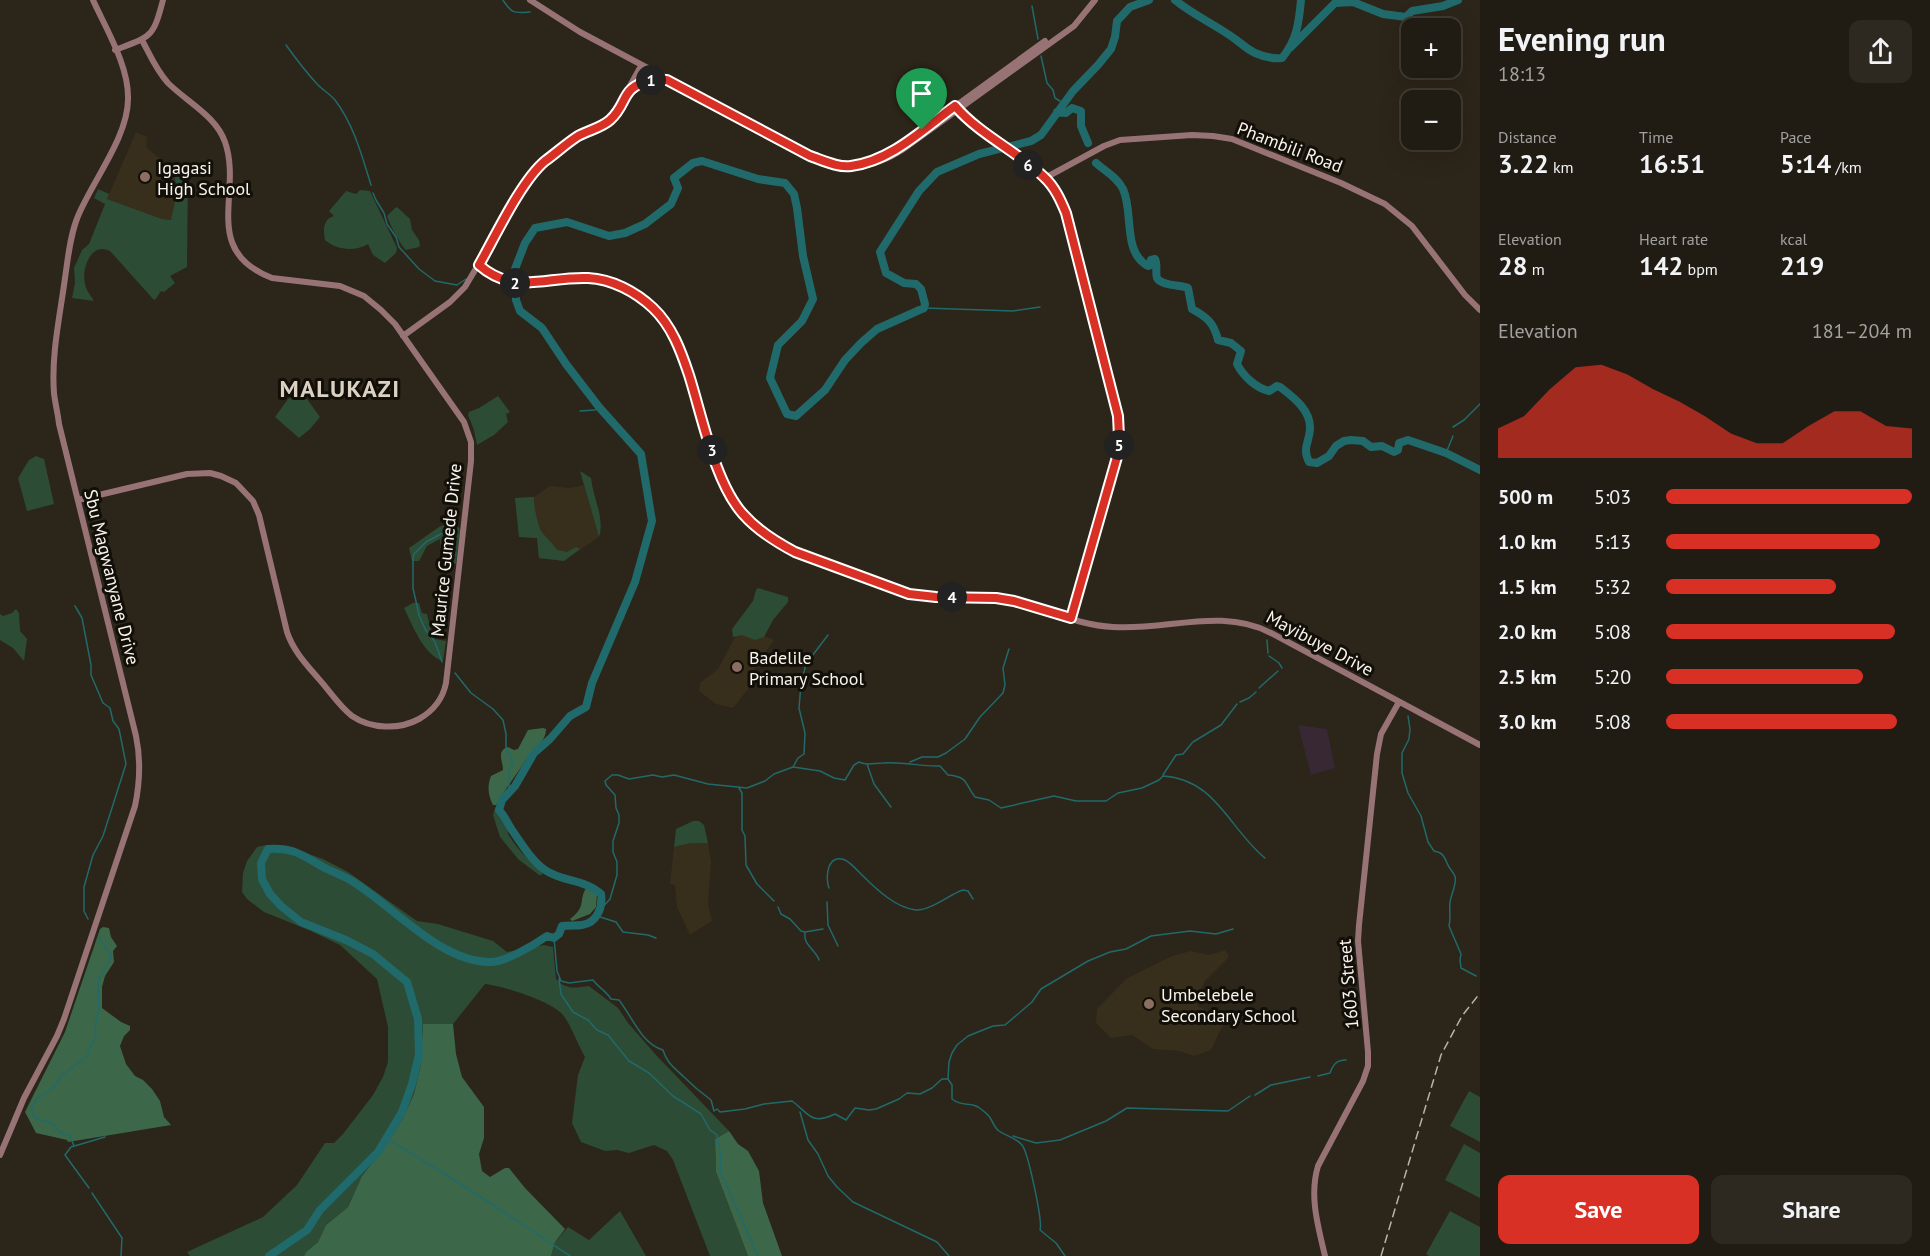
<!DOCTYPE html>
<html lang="en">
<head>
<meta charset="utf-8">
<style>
  body { margin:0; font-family:"PT Sans",sans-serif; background:#2d2921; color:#f1f3f6; height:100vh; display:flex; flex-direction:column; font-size:22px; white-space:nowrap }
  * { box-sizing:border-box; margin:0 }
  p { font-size:20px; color:#a2a1a0 }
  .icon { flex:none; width:33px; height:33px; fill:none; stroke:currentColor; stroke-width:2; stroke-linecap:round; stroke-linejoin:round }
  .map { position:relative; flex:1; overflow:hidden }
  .side { display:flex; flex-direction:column; background:#211c13; width:450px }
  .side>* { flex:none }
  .tools { position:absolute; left:1401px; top:18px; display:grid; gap:12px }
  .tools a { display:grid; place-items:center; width:60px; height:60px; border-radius:12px; background:#211c13; box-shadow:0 6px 24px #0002,0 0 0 2px #3e3a33; font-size:30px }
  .pin { position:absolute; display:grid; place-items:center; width:51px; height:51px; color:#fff; margin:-62px -26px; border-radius:50% 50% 50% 0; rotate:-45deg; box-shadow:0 0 6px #0007 }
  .pin .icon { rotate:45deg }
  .km { position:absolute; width:30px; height:30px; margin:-15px; border-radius:50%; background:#222; color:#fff; font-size:16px; line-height:30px; text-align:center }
  .round { display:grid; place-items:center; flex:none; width:63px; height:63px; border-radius:12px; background:#2d2921 }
  .overview { display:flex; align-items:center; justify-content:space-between; height:102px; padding:0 18px }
  h1 { font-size:33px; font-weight:800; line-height:45px }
  .metrics { display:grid; grid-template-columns:repeat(3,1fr); gap:9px; height:102px; padding:6px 18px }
  .metrics div { display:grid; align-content:center }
  .metrics b { font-size:26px; font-weight:800 }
  .metrics small { font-size:16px; font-weight:400 }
  .metrics p { font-size:16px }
  .chart { height:168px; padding:12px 18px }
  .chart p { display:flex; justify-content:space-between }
  .chart svg { width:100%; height:108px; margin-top:6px; fill:#d93025; opacity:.7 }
  .button { display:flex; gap:12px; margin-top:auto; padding:12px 18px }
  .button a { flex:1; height:69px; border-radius:12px; background:#d93025; color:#fff; font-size:24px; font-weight:800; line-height:69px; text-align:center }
  .button a+a { background:#2d2921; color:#f1f3f6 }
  ul { padding:0 18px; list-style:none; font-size:20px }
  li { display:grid; grid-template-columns:96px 72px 1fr; align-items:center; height:45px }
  li i { height:15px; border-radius:8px; background:#d93025 }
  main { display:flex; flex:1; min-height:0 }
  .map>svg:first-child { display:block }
</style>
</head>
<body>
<main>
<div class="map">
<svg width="1480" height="1256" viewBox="0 0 1480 1256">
  <rect width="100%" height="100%" fill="#2c2519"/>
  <!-- commercial -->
  <path fill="#372834" d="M 1298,725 L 1327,729 L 1335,768 L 1311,775 Z"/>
  <!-- built -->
  <path fill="#382e1c" d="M 136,132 L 147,137 L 146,147 L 171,168 L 176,183 L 181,186 L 175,201 L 172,220 L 162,219 L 107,199 Z
    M 584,485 L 599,537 L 564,561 L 539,558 L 537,538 L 519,537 L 515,498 L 534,497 L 550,486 L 570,488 Z
    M 741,626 L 774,640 L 753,671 L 749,688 L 733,708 L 716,704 L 699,691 L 700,683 L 718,669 Z
    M 691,843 L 708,843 L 711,862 L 708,904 L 712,921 L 690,935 L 677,907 L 675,885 L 670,884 L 674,847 Z
    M 1225,950 L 1229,957 L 1205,981 L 1198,997 L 1197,1006 L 1213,1013 L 1224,1023 L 1211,1050 L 1194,1056 L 1179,1051 L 1153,1049 L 1132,1035 L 1111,1038 L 1096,1023 L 1097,1009 L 1126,979 L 1172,956 L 1191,951 L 1210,955 Z"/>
  <!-- green -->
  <path fill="#2d4c35" d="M 188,166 L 187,267 L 170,276 L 175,283 L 164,292 L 161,291 L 155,300 L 153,299 L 111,252 C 92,240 81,268 85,284 C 86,290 91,296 94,301 L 72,298 L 75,283 L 74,268 L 82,250 L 89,244 L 105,204 L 94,198 L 98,189 L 109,194 L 107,199 L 162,219 L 171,220 L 175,201 L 181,186 L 176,184 L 173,171 L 176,168 L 180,169 Z
    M 360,190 L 370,191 L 397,248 L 396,253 L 385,263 L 373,255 L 368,244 C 355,252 336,250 325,240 C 323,230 323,219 334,216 L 329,211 L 346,191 L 356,194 Z
    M 397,207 L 410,219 L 412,230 L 419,240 L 420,245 L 419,247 L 406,250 C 400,244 390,225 387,216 L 395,208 Z
    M 297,396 L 307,399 L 320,417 L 310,429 L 299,438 L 275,417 L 288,399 Z
    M 498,396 L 510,412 L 506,414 L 508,422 L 494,435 L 477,445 L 474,430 L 468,415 L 469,412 L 479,408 Z
    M 36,456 L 44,459 L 54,504 L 27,511 L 18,478 L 29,460 Z
    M 580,471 L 591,478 C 593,498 605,518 599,537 Z
    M 534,497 C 533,504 538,526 541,531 C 546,538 552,542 557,550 L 567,552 L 576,547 L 580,549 L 564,561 L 539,558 L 537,538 L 519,537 L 515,498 Z
    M 446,524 L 454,524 L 460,529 L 456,564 L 442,561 L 440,539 L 427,546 L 419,561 L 412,561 L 409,548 L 439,527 Z
    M 758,588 L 788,597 L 788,602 L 773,620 L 764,637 L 755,640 L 742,635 L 733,637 L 732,629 L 753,601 L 756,590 Z
    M 413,603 L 419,603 L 422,613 L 427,614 L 431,631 L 435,639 L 446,641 L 443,661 C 424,656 412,624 404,608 Z
    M 16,609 L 19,613 L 20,631 L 27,639 L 24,661 L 13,648 L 0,640 L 0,614 L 3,616 L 12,613 Z
    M 495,808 C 497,811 505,824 507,828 C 510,836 505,829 510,837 C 518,851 531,861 542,872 L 542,875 L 539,875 L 518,859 L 500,837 L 493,815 Z
    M 693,821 L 699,821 L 704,825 L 708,843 L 691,843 L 674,847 L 676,829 Z
    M 266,845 L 287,846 L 323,859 L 348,872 L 417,921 L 438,924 L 493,941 L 507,952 L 544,945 L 553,947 L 556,979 C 567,990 574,988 589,986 L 618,1008 L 628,1023 L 656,1055 L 729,1131 L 715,1139 L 716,1172 L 748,1256 L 710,1256 L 673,1160 L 667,1151 L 654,1145 L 629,1153 L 617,1150 L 605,1151 L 581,1142 L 572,1123 L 578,1075 L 585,1057 C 578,1045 571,1025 563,1015 C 551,1001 503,986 485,984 L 453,1024 L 423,1025 L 421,1064 L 414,1094 L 403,1118 L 387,1144 L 362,1176 L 348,1207 L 326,1225 L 318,1242 L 306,1252 L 304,1256 L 190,1256 L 187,1252 L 263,1217 L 297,1185 L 325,1143 L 334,1143 L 343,1134 L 373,1095 L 383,1077 L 388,1062 L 388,1027 L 377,979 L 340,945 L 311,931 L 264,912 L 247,899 L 242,892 L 243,873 L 247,861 L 257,847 Z
    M 1469,1091 L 1480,1097 L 1480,1142 L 1450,1126 Z
    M 1464,1144 L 1480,1153 L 1480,1198 L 1445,1180 Z
    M 620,1211 L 646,1256 L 551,1256 L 555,1242 L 568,1227 L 589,1240 Z
    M 1450,1211 L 1480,1227 L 1480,1256 L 1429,1256 L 1426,1254 Z"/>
  <!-- forest -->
  <path fill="#3c6849" d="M 543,728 L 546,729 C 546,743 532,750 525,761 C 516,776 504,790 496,805 L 493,805 C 488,795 487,786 491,776 L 503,770 C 503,761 496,751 508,747 L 514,750 L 518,749 L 528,730 Z
    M 586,888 L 597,895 L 596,907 L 590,914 L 572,921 L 570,919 C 587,906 578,902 586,888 Z
    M 103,927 L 109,928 L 111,937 L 117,946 L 113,951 L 114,962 L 105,976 L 102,987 L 102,1008 L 121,1022 L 130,1026 L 130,1030 L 124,1036 L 120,1046 L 126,1064 L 135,1076 L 143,1080 L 152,1089 L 160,1101 L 164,1117 L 171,1125 L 68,1142 L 67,1140 L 36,1133 L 25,1112 L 65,1032 L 100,929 Z
    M 423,1024 L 453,1024 L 456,1054 L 462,1077 L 484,1107 L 484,1138 L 479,1154 L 482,1171 L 490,1177 L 505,1168 L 509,1168 L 525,1188 L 565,1229 L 555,1242 L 551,1256 L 304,1256 L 306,1252 L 318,1242 L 326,1225 L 348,1207 L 362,1176 L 387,1144 L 403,1118 L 414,1094 L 421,1064 Z
    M 729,1131 L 738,1144 L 748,1151 L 759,1171 L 763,1203 L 782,1256 L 748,1256 L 716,1172 L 715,1139 Z"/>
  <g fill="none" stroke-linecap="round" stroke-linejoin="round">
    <!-- stream -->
    <path stroke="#216a6c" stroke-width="1.5" d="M 503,0 C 512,14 514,13 530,12
      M 1032,6 L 1038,39
      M 286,45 C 296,59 306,72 318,85 C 323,90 330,94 335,100 C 354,125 362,156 371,185
      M 1041,56 L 1047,83 L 1053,90 L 1055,98 L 1063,103
      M 373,193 L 376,200 L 384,213 L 387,224 L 396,237 L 399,247 L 419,269 L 435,281 L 457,285 L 466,279
      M 924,308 L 1013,311 L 1040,307
      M 580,411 L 595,410 L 599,407
      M 1453,427 L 1464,420 L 1480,404
      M 1446,453 L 1453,436
      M 75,606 L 82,618 L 91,665 L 91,675 L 103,703 L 110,708 L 113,721 L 119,729 L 126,764 L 103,836 L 93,855 L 84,887 L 84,911 L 88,919
      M 1267,640 L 1268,653
      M 1269,656 L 1279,663 L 1282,668
      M 442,662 L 435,642 L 425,629 L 419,615 L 413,588 L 413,559 L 414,554 L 426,542 L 454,527
      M 455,673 L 471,693 L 493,709 L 503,720 L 506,734 L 506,748 L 513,762 L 509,771 L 509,794
      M 1259,688 L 1278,671
      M 1240,702 L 1249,698 L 1256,692
      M 1408,716 L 1410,729 L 1409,739 L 1402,753 L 1402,773 L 1408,793 L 1421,816 L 1428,842 L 1434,851 C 1445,853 1444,858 1449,867 C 1452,872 1457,875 1455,883 C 1454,890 1451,896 1450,902 C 1449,911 1451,918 1449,926 L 1461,954 L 1460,960 L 1461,968 L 1476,976
      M 1193,742 L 1221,725 L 1237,704
      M 910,762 L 922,757 L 938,757 L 946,753 L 965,739 L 980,717 L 1003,693 L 1005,685 L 1003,668 L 1009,649
      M 867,764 L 874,784 L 891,807
      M 793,767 L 798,758 L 804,754 L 805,733 L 799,708 L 801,684 L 806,664 L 828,635
      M 1163,775 L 1176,755 L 1183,754 L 1192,743
      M 739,788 L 742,793 L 742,830 L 745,836 L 746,865 L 757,884 L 774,901
      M 829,888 C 825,878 827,853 845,860 C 851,863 857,870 862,875 C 876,889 896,908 916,910 C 930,911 950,894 963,890 L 968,891 L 973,899
      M 827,902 L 828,925 L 838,946
      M 778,907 L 781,914 L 790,919 L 801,931 L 805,932 L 823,929
      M 599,911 L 610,899 L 617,875 L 617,862 L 613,852 L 613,841 L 619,823 L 619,815 L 616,808 L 615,795 L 606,785 L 605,781 L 612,775 L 618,775 L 629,779 L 653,775 L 662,777 L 674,775 L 708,784 L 747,788 L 765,781 L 774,774 L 793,767 L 820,771 L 834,778 L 845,780 L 854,765 L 859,762 C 867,766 874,763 883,763 C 903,761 921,767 940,766 L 948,775 C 969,777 964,783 975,797 L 989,800 L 1001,808 L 1054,796 L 1076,801 L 1106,801 L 1118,793 L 1142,788 L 1159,780 L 1163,776 C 1216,779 1229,829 1265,858
      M 597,916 L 616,922 L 623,932 L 648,935 L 656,938
      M 805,933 C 803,945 816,950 819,960
      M 554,938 L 557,971 L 561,981 L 569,983 L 593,980 C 599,988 606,991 611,999 L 619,1000 C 633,1018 641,1043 663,1050 C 667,1064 675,1068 684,1077 C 694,1087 700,1092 711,1100 L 714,1111 L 717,1109 L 720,1112 L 745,1109 L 764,1104 L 792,1101 C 809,1113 810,1126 835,1114 L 846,1120 L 855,1108 L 869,1110 L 876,1109 L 899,1099 L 907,1093 L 920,1094 L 932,1088 L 942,1079 L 948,1079 L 952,1085 L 952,1099 C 962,1107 970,1102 978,1107 C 981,1109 986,1113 988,1115 C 993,1120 993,1127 999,1131 C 1006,1136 1015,1137 1022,1145 C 1028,1152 1043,1222 1040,1230 L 1056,1243 L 1065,1256
      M 559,979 L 561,994 L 573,1012 L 588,1020 L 597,1030 L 608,1035 L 629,1061 L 649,1073 L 673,1096 L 701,1114 L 710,1130 L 717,1135 L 721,1157 L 720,1171 L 758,1256
      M 1318,1076 L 1330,1073 C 1333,1065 1336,1060 1346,1060
      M 948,1079 L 949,1062 L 952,1053 L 957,1045 L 968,1036 L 993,1026 L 1005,1025 L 1032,1002 L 1041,989 L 1088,961 L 1110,952 L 1126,949 L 1151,936 L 1190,931 L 1216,934 L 1233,929
      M 1255,1095 L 1271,1085 L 1310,1077
      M 800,1112 L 808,1140 L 818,1154 L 828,1176 L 837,1187 L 853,1202 L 937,1242 L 949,1256
      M 1013,1136 L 1036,1143 L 1060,1140 L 1106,1121 L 1127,1108 L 1228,1111 L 1250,1096
      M 385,1139 C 403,1146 417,1158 433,1167 C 480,1195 524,1226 570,1256
      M 74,1146 L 70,1136 L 60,1132 L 54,1124 L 37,1119 L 31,1111 L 32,1106 L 38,1098 L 55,1086 L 62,1075 L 87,1057 L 91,1044 L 96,1037 L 95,1026 L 99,1010 L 98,981 L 111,958 L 111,954 L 104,946 L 99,937
      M 89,1188 L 65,1155 L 71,1147 L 105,1137
      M 92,1193 L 122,1238 L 121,1256"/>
    <!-- river -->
    <path stroke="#216a6c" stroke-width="8" d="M 1175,0 C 1193,15 1216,25 1235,39 C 1242,44 1247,49 1255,53 C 1264,57 1272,59 1282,58 C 1297,40 1299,22 1301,0
      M 1290,48 L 1335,3 L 1353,2 L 1383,14 L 1406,17 L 1412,11 L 1443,6 L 1458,0
      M 1057,112 L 1066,113 L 1072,108 L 1081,111 L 1081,126 L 1088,143
      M 1096,163 C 1105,171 1117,177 1123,189 C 1134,213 1122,252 1148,266 L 1151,265 L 1151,260 L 1155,259 C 1158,265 1155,272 1157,278 C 1161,286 1181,285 1188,288 L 1192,309 C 1207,317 1214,323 1218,340 L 1231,343 L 1241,351 L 1237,364 C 1243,376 1256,388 1269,391 L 1277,386 L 1280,387 C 1293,397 1311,410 1310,429 C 1309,444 1302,447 1309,462 L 1317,463 L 1329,456 L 1336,446 L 1344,441 L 1351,440 L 1363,441 L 1371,447 L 1382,446 L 1394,452 L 1398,450 L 1399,443 L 1408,440 L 1446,453 L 1480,470
      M 269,1256 L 307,1230 L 320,1210 L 378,1152 L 402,1112 L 412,1084 L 419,1055 L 418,1019 L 407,982 L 373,954 L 346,940 L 301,922 L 281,906 L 270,894 L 262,879 L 261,863 L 268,849 C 293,847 302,855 323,867 C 333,872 343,876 352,881 C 393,906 439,961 489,962 C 504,963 534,945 547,936 L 554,938 L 559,934 L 562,926 C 569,925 575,926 582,925 C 597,923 603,907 601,894 C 585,879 562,882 545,870 C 532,861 521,843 512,830 C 507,823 505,816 499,810 L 502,800 L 515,786 L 534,753 L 550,739 L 570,716 L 586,707 L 592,683 L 635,582 L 652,521 L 641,454 L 599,407 L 566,364 L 542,328 L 520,311 L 516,300 L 515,269 L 525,243 L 535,228 L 567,222 L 609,236 L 625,233 L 645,224 L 671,204 L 678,188 L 674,178 L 693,163 L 702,161 L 758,179 L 785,183 L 794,194 L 797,208 L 803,256 L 813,299 L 802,321 L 778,345 L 770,378 L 787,414 L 796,416 L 825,390 L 845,360 L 861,343 L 877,329 L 924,308 L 925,304 L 921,289 L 916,284 L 904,283 L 886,273 L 880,252 L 919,191 L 937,172 L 979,154 L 1031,141 L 1041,135 L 1073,91 L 1098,65 L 1111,49 L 1115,37 L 1117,21 L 1130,7 L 1149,0"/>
    <!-- secondary -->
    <path stroke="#987376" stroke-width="6" d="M 530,0 L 580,32 L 811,155 C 844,170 870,171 902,150 L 1074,26 L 1095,0
      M 115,50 C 152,36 153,38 163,0
      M 628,92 L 647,81 L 665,80
      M 955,106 C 980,135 1017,151 1044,177 C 1055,187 1061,201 1066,213 L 1118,416 L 1120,437 L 1117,457 L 1071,618
      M 882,157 L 899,147 L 1045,41
      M 1045,178 L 1104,146 L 1120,140 L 1192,135 L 1213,136 L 1232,139 L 1341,183 L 1385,204 L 1412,226 L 1465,295 L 1480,310
      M 479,265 C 514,296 550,275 591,278 C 610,280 629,289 644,301 C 671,321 682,353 691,384 C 702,418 713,469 731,498 C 758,542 808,556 853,573 C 871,580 889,588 908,593 C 938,602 970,594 1000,599 C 1038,605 1074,625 1113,627 C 1166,631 1221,607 1271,633 L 1480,745
      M 403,336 L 450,302 L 465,287 L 532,174 L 543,163 L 576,138 L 602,126 L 612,118 L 641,66
      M 78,500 L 187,474 L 210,473 L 221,476 L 236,483 L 253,501 L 259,515 L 287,632 C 293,650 305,663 318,678 C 329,690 339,706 352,716 C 371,729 399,730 419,719 C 433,711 443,698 446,683 L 471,461 L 471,442 L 464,422 L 395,324 L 381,310 L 364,296 L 340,286 L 272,278 C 200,250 243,193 225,142 C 216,116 187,102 168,83 C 156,70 150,55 142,40
      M 0,1155 L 24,1098 L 57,1036 L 64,1019 L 135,806 C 140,782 141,760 136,736 L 59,424 C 58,414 55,403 54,393 C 51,355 60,316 65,278 C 68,258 70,235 78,216 C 93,180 128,137 128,99 C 129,66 106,29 93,0
      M 1325,1256 C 1318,1226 1309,1196 1318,1166 L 1363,1081 L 1368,1066 L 1368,1052 L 1358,941 L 1359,925 L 1377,754 L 1381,734 L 1399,702"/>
    <!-- rail -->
    <path stroke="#b9b3aa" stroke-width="1.5" stroke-dasharray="9 4.5" stroke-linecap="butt" d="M 1381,1256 L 1441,1055 L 1462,1016 L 1480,993"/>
  </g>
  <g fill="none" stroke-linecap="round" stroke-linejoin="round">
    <!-- route casing -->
    <g stroke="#fff" stroke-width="12">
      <path id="route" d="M 651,80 L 667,80 L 810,156 C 822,160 838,168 851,166 C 891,161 923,129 955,106 C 980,135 1017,151 1044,177 C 1055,187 1061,201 1066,213 L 1118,416 L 1119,437 L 1117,457 L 1071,618 L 1014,601 L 996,598 L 936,597 L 909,594 L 795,552 C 776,542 757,530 743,514 C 715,483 702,416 689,375 C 681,351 672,326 653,308 C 636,292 612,279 588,278 C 547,276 514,296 479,265 C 495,237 521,181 545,161 C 556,153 567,143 578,136 C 589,130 601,128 610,120 C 629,103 619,88 651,80 Z"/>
    </g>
    <!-- route -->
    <use href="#route" stroke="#d93025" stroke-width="8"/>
  </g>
  <!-- markers -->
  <g fill="#8d6e63" stroke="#120f09" stroke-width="2">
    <circle cx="145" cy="177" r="6"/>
    <circle cx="737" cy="667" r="6"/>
    <circle cx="1149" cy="1004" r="6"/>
  </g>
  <g text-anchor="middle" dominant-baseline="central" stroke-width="6" stroke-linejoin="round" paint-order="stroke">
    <!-- street labels -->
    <g font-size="18" fill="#f9f4ec" stroke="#120f09">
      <text transform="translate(1290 147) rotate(21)">Phambili Road</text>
      <text transform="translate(446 550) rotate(-84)">Maurice Gumede Drive</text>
      <text transform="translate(112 577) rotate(76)">Sbu Magwanyane Drive</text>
      <text transform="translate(1320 643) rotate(28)">Mayibuye Drive</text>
      <text transform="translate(1348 984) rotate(-95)">1603 Street</text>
    </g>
    <!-- poi labels -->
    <g font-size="18" fill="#f9f4ec" stroke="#120f09" text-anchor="start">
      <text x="157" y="167">Igagasi<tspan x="157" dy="21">High School</tspan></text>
      <text x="749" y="657">Badelile<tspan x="749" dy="21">Primary School</tspan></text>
      <text x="1161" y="994">Umbelebele<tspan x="1161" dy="21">Secondary School</tspan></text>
    </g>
    <!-- district labels -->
    <g font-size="24" font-weight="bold" letter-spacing="1.5" fill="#dad1c2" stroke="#120f09">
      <text x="340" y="388">MALUKAZI</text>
    </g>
  </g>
</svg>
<div class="tools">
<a>+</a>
<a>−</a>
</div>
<div class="pin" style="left:922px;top:130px;background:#1e9e55"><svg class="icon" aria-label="arrive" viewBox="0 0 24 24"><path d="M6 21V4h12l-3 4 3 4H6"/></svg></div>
<b class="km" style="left:651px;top:80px">1</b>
<b class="km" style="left:515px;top:283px">2</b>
<b class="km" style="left:712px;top:450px">3</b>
<b class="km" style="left:952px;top:597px">4</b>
<b class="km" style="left:1119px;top:445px">5</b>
<b class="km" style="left:1028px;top:165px">6</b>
</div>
<section class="side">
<div class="overview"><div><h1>Evening run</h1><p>18:13</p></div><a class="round"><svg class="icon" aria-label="share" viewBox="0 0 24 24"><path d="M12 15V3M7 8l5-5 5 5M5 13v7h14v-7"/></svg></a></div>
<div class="metrics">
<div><p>Distance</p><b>3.22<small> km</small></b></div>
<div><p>Time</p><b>16:51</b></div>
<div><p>Pace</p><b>5:14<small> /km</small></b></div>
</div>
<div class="metrics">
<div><p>Elevation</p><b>28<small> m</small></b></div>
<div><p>Heart rate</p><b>142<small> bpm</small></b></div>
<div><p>kcal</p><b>219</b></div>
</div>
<div class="chart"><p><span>Elevation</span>181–204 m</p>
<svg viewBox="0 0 160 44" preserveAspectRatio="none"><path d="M0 44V32L10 27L20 16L30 7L40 6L50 10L60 16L70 21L80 27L90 34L100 38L110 38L120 31L130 25L140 25L150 31L160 32V44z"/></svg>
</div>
<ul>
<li><b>500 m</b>5:03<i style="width:100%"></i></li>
<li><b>1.0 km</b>5:13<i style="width:87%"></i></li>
<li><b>1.5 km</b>5:32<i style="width:69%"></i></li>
<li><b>2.0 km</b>5:08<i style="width:93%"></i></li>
<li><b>2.5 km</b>5:20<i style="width:80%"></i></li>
<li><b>3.0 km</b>5:08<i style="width:94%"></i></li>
</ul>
<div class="button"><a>Save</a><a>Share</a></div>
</section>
</main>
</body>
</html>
